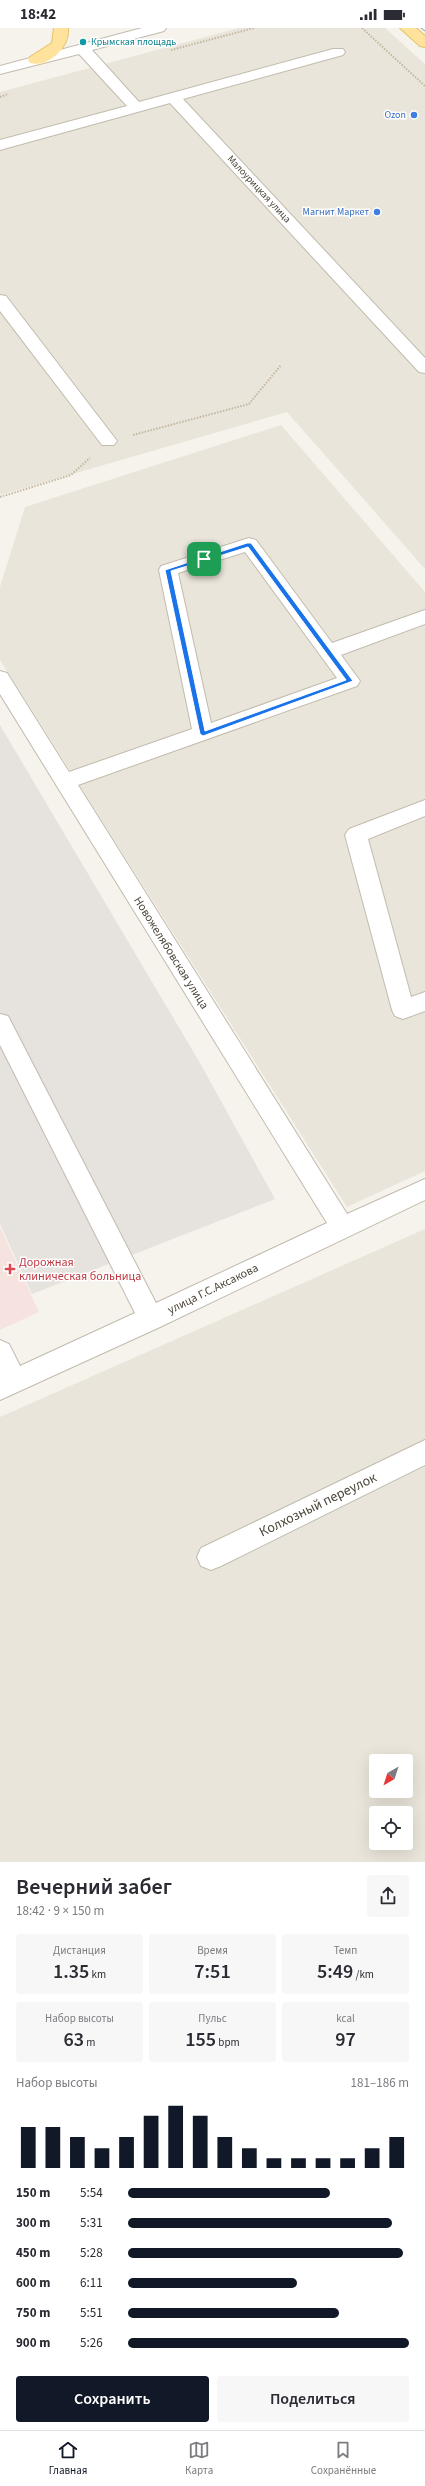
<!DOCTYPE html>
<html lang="ru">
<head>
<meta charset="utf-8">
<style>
  body { margin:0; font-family:"Source Sans 3",sans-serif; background:#f7f7f7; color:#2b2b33; height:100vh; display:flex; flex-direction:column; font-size:15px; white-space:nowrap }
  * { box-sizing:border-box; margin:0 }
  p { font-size:13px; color:#7c7c81 }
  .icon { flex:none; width:22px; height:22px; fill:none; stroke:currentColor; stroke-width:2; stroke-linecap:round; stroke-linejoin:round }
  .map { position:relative; height:1834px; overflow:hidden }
  .panel { display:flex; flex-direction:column; background:#fff; flex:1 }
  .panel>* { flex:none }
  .needle { width:26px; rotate:219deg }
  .tools { position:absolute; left:369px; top:1726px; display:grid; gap:8px }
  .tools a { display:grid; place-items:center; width:44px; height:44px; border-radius:4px; background:#fff; box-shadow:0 4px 16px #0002; font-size:20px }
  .pin { position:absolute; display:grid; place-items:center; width:34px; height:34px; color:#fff; margin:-17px; border-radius:8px; box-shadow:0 2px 6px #0006 }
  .round { display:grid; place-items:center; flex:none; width:42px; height:42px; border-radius:4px; background:#f7f7f7 }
  .overview { display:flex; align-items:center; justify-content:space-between; height:68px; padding:0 16px }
  h1 { font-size:22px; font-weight:600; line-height:30px }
  .figures { display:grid; grid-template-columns:repeat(3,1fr); gap:6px; height:68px; padding:4px 16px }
  .figures div { display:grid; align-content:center; border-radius:4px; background:#f7f7f7; text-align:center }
  .figures b { font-size:20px; font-weight:600 }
  .figures small { font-size:11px; font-weight:400 }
  .figures p { font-size:11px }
  .chart { height:112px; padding:8px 16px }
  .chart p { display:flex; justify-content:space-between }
  .chart svg { width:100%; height:72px; margin-top:4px; stroke:#111827; stroke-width:6 }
  .cta { display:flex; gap:8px; margin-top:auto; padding:8px 16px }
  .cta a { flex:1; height:46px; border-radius:4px; background:#111827; color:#fff; font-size:16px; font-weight:600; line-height:46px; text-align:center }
  .cta a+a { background:#f7f7f7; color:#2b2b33 }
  ul { padding:0 16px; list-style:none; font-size:13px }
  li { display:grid; grid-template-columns:64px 48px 1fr; align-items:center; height:30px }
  li i { height:10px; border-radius:5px; background:#111827 }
  .status { display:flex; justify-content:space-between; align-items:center; height:28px; padding:0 20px; background:#fff; direction:ltr }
  .status svg { height:11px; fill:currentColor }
  .menu { display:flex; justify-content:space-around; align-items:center; height:56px; border-top:1px solid #e1e1e2; background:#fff; font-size:11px; color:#7c7c81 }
  .menu a { display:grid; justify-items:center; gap:2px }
  .menu .active { color:#111827 }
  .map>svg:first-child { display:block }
</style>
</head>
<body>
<div class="status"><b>18:42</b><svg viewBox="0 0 49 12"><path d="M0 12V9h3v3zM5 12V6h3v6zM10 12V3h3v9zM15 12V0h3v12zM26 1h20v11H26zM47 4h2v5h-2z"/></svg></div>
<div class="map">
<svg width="425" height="1834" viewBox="0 0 425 1834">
  <rect width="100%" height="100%" fill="#f6f3ec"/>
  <!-- residential -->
  <path fill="#eae5da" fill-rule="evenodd" d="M 239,0 L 385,0 L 425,36 L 425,541 L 287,384 L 0,467 L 0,64 Z
    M 281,397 L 425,564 L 425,1143 L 347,1179 L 0,632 L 0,559 L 25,479 Z
    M 425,1201 L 425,1834 L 0,1834 L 0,1389 ZM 376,1733 L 406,1733 L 406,1763 L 376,1763 ZM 376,1785 L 406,1785 L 406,1815 L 376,1815 Z"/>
  <!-- industrial -->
  <path fill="#e6e2dd" d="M 0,697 L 200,1035 L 275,1171 L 32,1266 L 0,1196 Z"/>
  <!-- medical -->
  <path fill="#f6e3e0" d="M 0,1199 L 39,1284 L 0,1302 Z"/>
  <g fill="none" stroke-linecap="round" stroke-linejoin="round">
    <!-- minor casing -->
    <g stroke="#c2bbae" stroke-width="2">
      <path id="minor" d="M 142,0 L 166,0 L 164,3 L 92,22 L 139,74 L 333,21 L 343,21 L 345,24 L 343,27 L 183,71 L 425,330 L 425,345 L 419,344 L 170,75 L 0,122 L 0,112 L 127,78 L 79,26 L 0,46 L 0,38 Z
        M 0,267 L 6,268 L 114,409 L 117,413 L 114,417 L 102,417 L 0,283 Z
        M 249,510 L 256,512 L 332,615 L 425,582 L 425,596 L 341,627 L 360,653 L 357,658 L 78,757 L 347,1186 L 425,1151 L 425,1172 L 160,1299 L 0,1372 L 0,1312 L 9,1316 L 20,1338 L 135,1285 L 0,1017 L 0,986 L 8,988 L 156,1275 L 327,1195 L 0,666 L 0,643 L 7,645 L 69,744 L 192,701 L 159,542 L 161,538 ZM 245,524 L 337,650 L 211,695 L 178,545 Z
        M 425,772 L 425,788 L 368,811 L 411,969 L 425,964 L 425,983 L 403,991 L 395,988 L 392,982 L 345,807 L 349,801 Z
        M 425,1412 L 425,1437 L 221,1538 L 211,1542 L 201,1538 L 197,1529 L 201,1520 Z"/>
    </g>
    <!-- major casing -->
    <g stroke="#e6c16a" stroke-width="2">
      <path id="major" d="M 54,0 L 68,0 C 70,19 49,40 30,35 L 28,32 L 30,29 L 52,15 Z
        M 400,0 L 416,0 L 425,8 L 425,19 L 420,18 Z"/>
    </g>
    <!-- path -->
    <path stroke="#c4b79f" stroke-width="2" stroke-dasharray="1.5 1.5" stroke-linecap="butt" d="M 362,0 L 425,58
      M 171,22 L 254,0
      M 0,69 L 8,66
      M 133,407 L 249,376 L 281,337
      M 0,469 L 71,447 L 90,430"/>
    <!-- minor -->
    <use href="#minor" fill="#fff" fill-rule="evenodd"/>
    <!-- major -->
    <use href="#major" fill="#ffe39c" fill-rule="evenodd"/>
    <!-- tram -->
    <path stroke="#9a9a9a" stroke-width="1" d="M 421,0 L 425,3"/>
  </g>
  <!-- route -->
  <path fill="#1a73e8" stroke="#fff" fill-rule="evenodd" d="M 247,515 L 251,515 L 353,653 L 203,708 L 200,706 L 165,542 ZM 248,519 L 346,652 L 205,703 L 171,543 Z"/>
  <!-- markers -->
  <circle fill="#0f9aa8" stroke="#fff" stroke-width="1.5" cx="83" cy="14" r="4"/>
  <g fill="#3f7fe0" stroke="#fff" stroke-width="1.5">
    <circle cx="414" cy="87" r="4"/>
    <circle cx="377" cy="184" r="4"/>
  </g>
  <path fill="#e0444e" stroke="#fff" stroke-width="1.5" d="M8 1235h4v4h4v4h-4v4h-4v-4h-4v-4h4z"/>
  <g text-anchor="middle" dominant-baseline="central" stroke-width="3" stroke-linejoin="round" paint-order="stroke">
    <!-- far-culture labels -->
    <g font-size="10" fill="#0d838f" stroke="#fff" text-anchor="start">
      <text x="91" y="14">Крымская площадь</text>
    </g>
    <!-- far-shop labels -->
    <g font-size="10" fill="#366cbe" stroke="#fff" text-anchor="end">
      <text x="406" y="87">Ozon</text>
      <text x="369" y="184">Магнит Маркет</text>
    </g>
    <!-- far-street labels -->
    <g font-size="10" fill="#4b4439" stroke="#fff">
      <text transform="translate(259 161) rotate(47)">Малоурицкая улица</text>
    </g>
    <!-- street labels -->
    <g font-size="12" fill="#4b4439" stroke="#fff">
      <text transform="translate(171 925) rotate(58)">Новожелябовская улица</text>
      <text transform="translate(213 1261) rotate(-26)">улица Г.С.Аксакова</text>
    </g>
    <!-- health labels -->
    <g font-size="12" fill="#be3a42" stroke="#fff" text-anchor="start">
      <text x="19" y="1234">Дорожная<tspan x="19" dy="14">клиническая больница</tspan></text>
    </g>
    <!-- near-street labels -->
    <g font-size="14" fill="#4b4439" stroke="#fff">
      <text transform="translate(318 1477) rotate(-26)">Колхозный переулок</text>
    </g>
  </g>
</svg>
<div class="tools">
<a><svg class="needle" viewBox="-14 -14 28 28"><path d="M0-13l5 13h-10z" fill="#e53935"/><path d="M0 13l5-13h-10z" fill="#7c7c81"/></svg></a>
<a><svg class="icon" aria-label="locate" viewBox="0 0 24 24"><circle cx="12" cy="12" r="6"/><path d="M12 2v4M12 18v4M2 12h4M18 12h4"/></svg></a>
</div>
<div class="pin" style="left:204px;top:531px;background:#1e9e55"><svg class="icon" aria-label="arrive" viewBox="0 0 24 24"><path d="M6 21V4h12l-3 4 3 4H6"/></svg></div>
</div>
<section class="panel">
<div class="overview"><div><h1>Вечерний забег</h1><p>18:42 · 9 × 150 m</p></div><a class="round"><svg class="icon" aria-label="share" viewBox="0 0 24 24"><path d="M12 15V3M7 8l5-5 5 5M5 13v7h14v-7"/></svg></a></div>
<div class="figures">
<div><p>Дистанция</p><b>1.35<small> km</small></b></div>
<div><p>Время</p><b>7:51</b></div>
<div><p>Темп</p><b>5:49<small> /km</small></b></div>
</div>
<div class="figures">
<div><p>Набор высоты</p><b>63<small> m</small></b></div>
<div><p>Пульс</p><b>155<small> bpm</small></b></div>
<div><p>kcal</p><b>97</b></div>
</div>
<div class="chart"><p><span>Набор высоты</span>181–186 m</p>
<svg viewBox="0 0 160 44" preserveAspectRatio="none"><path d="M5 44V19M15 44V19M25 44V25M35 44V32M45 44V25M55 44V12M65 44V6M75 44V12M85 44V25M95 44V32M105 44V38M115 44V38M125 44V38M135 44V38M145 44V32M155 44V25"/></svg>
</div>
<ul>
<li><b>150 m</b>5:54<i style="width:72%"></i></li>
<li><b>300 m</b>5:31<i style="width:94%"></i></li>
<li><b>450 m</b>5:28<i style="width:98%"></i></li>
<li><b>600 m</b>6:11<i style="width:60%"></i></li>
<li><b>750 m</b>5:51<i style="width:75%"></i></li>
<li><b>900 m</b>5:26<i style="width:100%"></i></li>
</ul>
<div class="cta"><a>Сохранить</a><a>Поделиться</a></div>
</section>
<nav class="menu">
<a class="active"><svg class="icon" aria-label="home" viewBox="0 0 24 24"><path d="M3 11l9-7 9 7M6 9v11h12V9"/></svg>Главная</a>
<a><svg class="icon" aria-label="map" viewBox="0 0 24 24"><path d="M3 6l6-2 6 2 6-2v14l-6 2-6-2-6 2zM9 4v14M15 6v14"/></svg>Карта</a>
<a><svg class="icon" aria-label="saved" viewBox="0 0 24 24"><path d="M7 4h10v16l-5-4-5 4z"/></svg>Сохранённые</a>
</nav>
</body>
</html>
